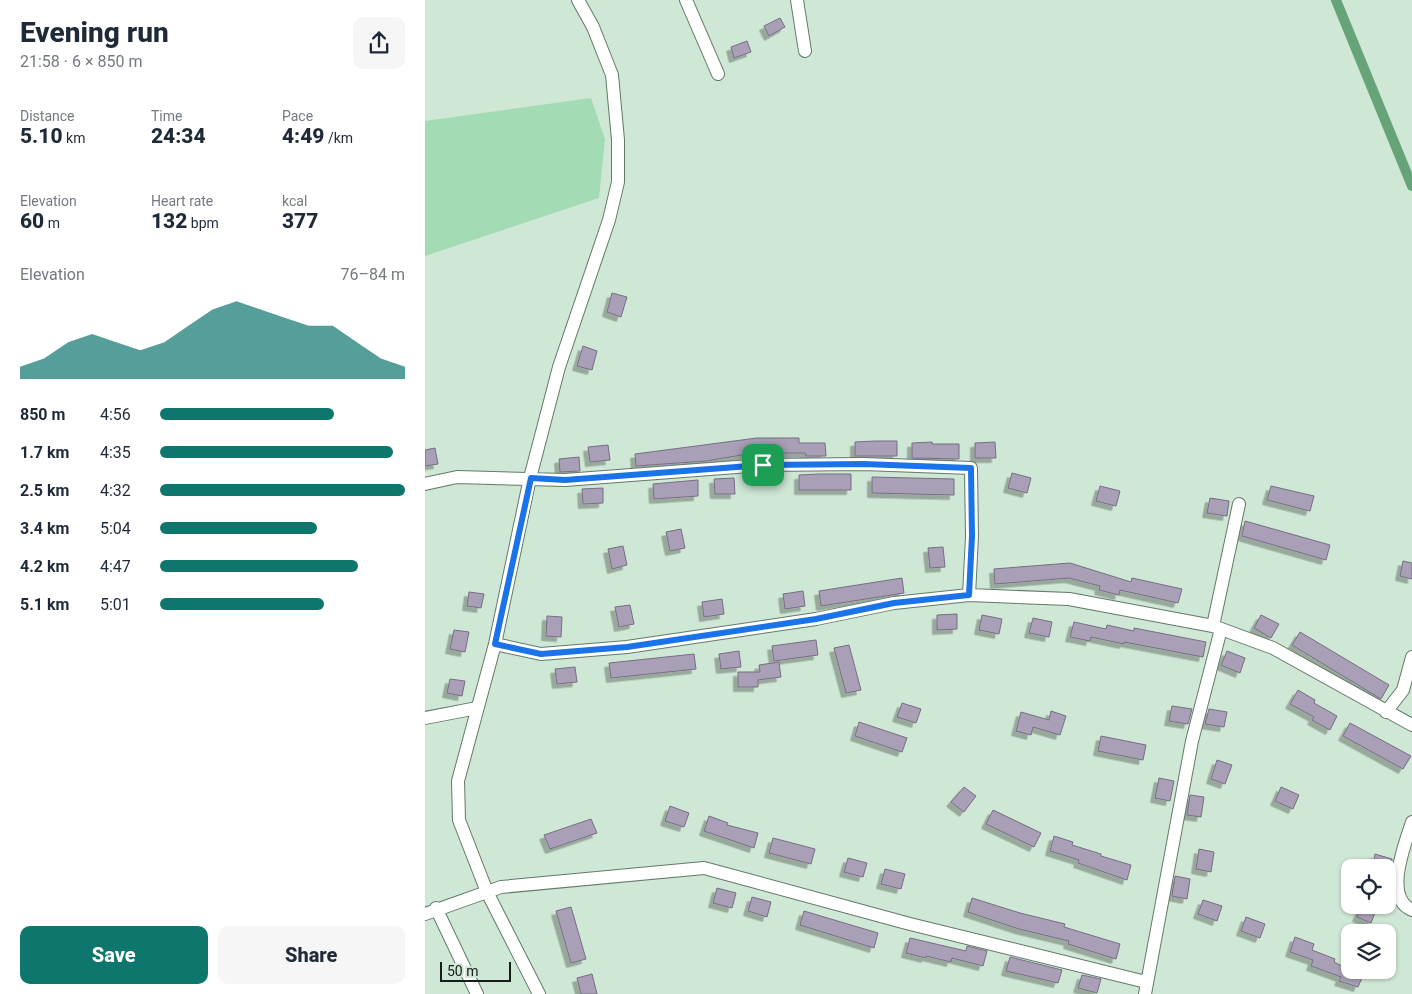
<!DOCTYPE html>
<html lang="en">
<head>
<meta charset="utf-8">
<style>
  body { margin:0; font-family:Roboto,sans-serif; background:#f6f6f7; color:#1f2937; height:100vh; display:flex; flex-direction:column; font-size:19px; white-space:nowrap }
  * { box-sizing:border-box; margin:0 }
  p { font-size:16px; color:#747a83 }
  .icon { flex:none; width:28px; height:28px; fill:none; stroke:currentColor; stroke-width:2; stroke-linecap:round; stroke-linejoin:round }
  .map { position:relative; flex:1; overflow:hidden }
  .sheet { display:flex; flex-direction:column; background:#fff; width:425px }
  .sheet>* { flex:none }
  .fabs { position:absolute; left:916px; top:859px; display:grid; gap:10px }
  .fabs a { display:grid; place-items:center; width:55px; height:55px; border-radius:10px; background:#fff; box-shadow:0 1px 4px #0004; font-size:25px }
  .scale { position:absolute; left:15px; bottom:12px; width:71px; box-sizing:border-box; padding-left:5px; border:2px solid #151e17; border-top:0; font-size:14px; line-height:18px; white-space:nowrap; color:#151e17; -webkit-text-stroke:4px #cfe7d5; paint-order:stroke }
  .pin { position:absolute; display:grid; place-items:center; width:42px; height:42px; color:#fff; margin:-21px; border-radius:10px; box-shadow:0 2px 8px #0006 }
  .round { display:grid; place-items:center; flex:none; width:52px; height:52px; border-radius:10px; background:#f6f6f7 }
  .headline { display:flex; align-items:center; justify-content:space-between; height:85px; padding:0 20px }
  h1 { font-size:28px; font-weight:800; line-height:38px }
  .figures { display:grid; grid-template-columns:repeat(3,1fr); gap:8px; height:85px; padding:5px 20px }
  .figures div { display:grid; align-content:center }
  .figures b { font-size:21px; font-weight:800 }
  .figures small { font-size:14px; font-weight:400 }
  .figures p { font-size:14px }
  .chart { height:140px; padding:10px 20px }
  .chart p { display:flex; justify-content:space-between }
  .chart svg { width:100%; height:90px; margin-top:5px; fill:#0f766e; opacity:.7 }
  .cta { display:flex; gap:10px; margin-top:auto; padding:10px 20px }
  .cta a { flex:1; height:58px; border-radius:10px; background:#0f766e; color:#fff; font-size:20px; font-weight:800; line-height:58px; text-align:center }
  .cta a+a { background:#f6f6f7; color:#1f2937 }
  ul { padding:0 20px; list-style:none; font-size:16px }
  li { display:grid; grid-template-columns:80px 60px 1fr; align-items:center; height:38px }
  li i { height:12px; border-radius:6px; background:#0f766e }
  main { display:flex; flex:1; min-height:0 }
  .map>svg:first-child { display:block }
</style>
</head>
<body>
<main>
<section class="sheet">
<div class="headline"><div><h1>Evening run</h1><p>21:58 · 6 × 850 m</p></div><a class="round"><svg class="icon" aria-label="share" viewBox="0 0 24 24"><path d="M12 15V3M7 8l5-5 5 5M5 13v7h14v-7"/></svg></a></div>
<div class="figures">
<div><p>Distance</p><b>5.10<small> km</small></b></div>
<div><p>Time</p><b>24:34</b></div>
<div><p>Pace</p><b>4:49<small> /km</small></b></div>
</div>
<div class="figures">
<div><p>Elevation</p><b>60<small> m</small></b></div>
<div><p>Heart rate</p><b>132<small> bpm</small></b></div>
<div><p>kcal</p><b>377</b></div>
</div>
<div class="chart"><p><span>Elevation</span>76–84 m</p>
<svg viewBox="0 0 160 44" preserveAspectRatio="none"><path d="M0 44V38L10 34L20 26L30 22L40 26L50 30L60 26L70 18L80 10L90 6L100 10L110 14L120 18L130 18L140 26L150 34L160 38V44z"/></svg>
</div>
<ul>
<li><b>850 m</b>4:56<i style="width:71%"></i></li>
<li><b>1.7 km</b>4:35<i style="width:95%"></i></li>
<li><b>2.5 km</b>4:32<i style="width:100%"></i></li>
<li><b>3.4 km</b>5:04<i style="width:64%"></i></li>
<li><b>4.2 km</b>4:47<i style="width:81%"></i></li>
<li><b>5.1 km</b>5:01<i style="width:67%"></i></li>
</ul>
<div class="cta"><a>Save</a><a>Share</a></div>
</section>
<div class="map">
<svg width="987" height="994" viewBox="0 0 987 994">
  <defs>
    <filter id="shadow"><feDropShadow dx="-4.5" dy="4.5" stdDeviation="0" flood-color="#0004"/></filter>
  </defs>
  <rect width="100%" height="100%" fill="#cfe7d5"/>
  <!-- green -->
  <path fill="#a3dcb4" d="M 166,98 L 180,139 L 174,198 L 0,256 L 0,121 Z"/>
  <g fill="none" stroke-linecap="round" stroke-linejoin="round">
    <!-- canal -->
    <path stroke="#67a379" stroke-width="10" d="M 911,0 L 987,186"/>
  </g>
  <!-- building -->
  <path fill="#a99fb6" stroke="#776d84" filter="url(#shadow)" d="M 355,18 L 360,27 L 344,36 L 339,26 Z
    M 322,41 L 326,52 L 309,58 L 306,47 Z
    M 187,293 L 202,297 L 196,317 L 182,312 Z
    M 158,346 L 172,351 L 167,370 L 152,366 Z
    M 332,438 L 374,438 L 374,443 L 400,443 L 401,456 L 381,456 L 380,453 L 329,453 L 281,461 L 211,466 L 210,454 Z
    M 450,441 L 472,441 L 472,456 L 430,456 L 430,442 Z
    M 507,442 L 507,444 L 534,444 L 534,459 L 487,458 L 487,443 Z
    M 570,442 L 571,458 L 550,458 L 550,443 Z
    M 183,445 L 185,460 L 165,462 L 163,447 Z
    M 10,448 L 13,464 L 0,466 L 0,450 Z
    M 154,457 L 155,471 L 135,472 L 134,459 Z
    M 587,473 L 606,478 L 602,493 L 583,488 Z
    M 394,474 L 426,474 L 426,490 L 374,490 L 374,475 Z
    M 447,477 L 529,479 L 529,495 L 447,493 Z
    M 309,478 L 310,494 L 290,494 L 289,479 Z
    M 273,480 L 273,496 L 229,499 L 228,484 Z
    M 675,486 L 695,491 L 691,506 L 671,501 Z
    M 846,486 L 889,496 L 885,511 L 842,500 Z
    M 178,488 L 178,503 L 158,504 L 157,489 Z
    M 785,498 L 804,501 L 802,516 L 782,513 Z
    M 820,521 L 905,545 L 901,560 L 817,536 Z
    M 256,529 L 260,548 L 245,551 L 241,532 Z
    M 198,546 L 202,565 L 187,569 L 183,549 Z
    M 518,547 L 520,567 L 505,568 L 503,548 Z
    M 978,561 L 987,563 L 987,579 L 975,576 Z
    M 645,563 L 706,582 L 707,578 L 757,589 L 753,603 L 695,590 L 694,595 L 674,590 L 675,586 L 644,578 L 570,584 L 569,569 Z
    M 477,578 L 479,593 L 396,606 L 394,591 Z
    M 378,591 L 380,606 L 360,609 L 358,594 Z
    M 44,592 L 59,594 L 56,608 L 42,606 Z
    M 297,599 L 299,614 L 279,617 L 277,602 Z
    M 205,605 L 209,624 L 194,627 L 190,607 Z
    M 532,614 L 532,629 L 512,630 L 512,615 Z
    M 557,615 L 577,619 L 574,634 L 554,630 Z
    M 836,615 L 854,624 L 846,638 L 829,628 Z
    M 122,616 L 137,617 L 136,637 L 121,636 Z
    M 608,618 L 627,622 L 624,637 L 604,633 Z
    M 649,622 L 681,629 L 682,625 L 709,631 L 709,628 L 781,642 L 778,657 L 699,642 L 699,644 L 666,637 L 665,641 L 645,637 Z
    M 29,630 L 44,632 L 40,652 L 25,649 Z
    M 875,632 L 964,685 L 956,699 L 867,645 Z
    M 391,640 L 393,655 L 349,661 L 347,646 Z
    M 424,645 L 436,690 L 421,693 L 409,648 Z
    M 314,651 L 316,667 L 296,669 L 294,654 Z
    M 802,651 L 820,658 L 815,673 L 796,665 Z
    M 269,654 L 271,669 L 186,678 L 184,663 Z
    M 354,662 L 356,677 L 333,680 L 333,687 L 313,687 L 313,672 L 335,672 L 334,665 Z
    M 150,667 L 152,682 L 132,684 L 130,669 Z
    M 25,679 L 40,681 L 37,696 L 22,693 Z
    M 873,690 L 890,700 L 889,703 L 912,716 L 905,730 L 887,720 L 889,717 L 865,704 Z
    M 477,703 L 496,709 L 491,723 L 472,717 Z
    M 747,706 L 767,709 L 763,724 L 744,721 Z
    M 784,709 L 802,712 L 799,727 L 780,724 Z
    M 626,711 L 641,716 L 635,735 L 608,727 L 606,735 L 591,731 L 596,712 L 624,720 Z
    M 434,722 L 482,738 L 477,752 L 430,736 Z
    M 925,723 L 986,756 L 978,769 L 918,736 Z
    M 676,736 L 721,745 L 718,760 L 673,751 Z
    M 792,760 L 807,765 L 800,784 L 786,779 Z
    M 734,778 L 749,781 L 745,801 L 730,798 Z
    M 539,787 L 551,796 L 539,812 L 526,802 Z
    M 856,787 L 874,795 L 868,809 L 850,801 Z
    M 765,795 L 779,797 L 776,817 L 762,815 Z
    M 245,806 L 264,813 L 259,827 L 240,821 Z
    M 568,810 L 616,833 L 609,847 L 561,824 Z
    M 284,816 L 303,823 L 302,825 L 333,833 L 329,848 L 279,831 Z
    M 166,819 L 172,833 L 125,849 L 119,835 Z
    M 629,836 L 648,842 L 647,845 L 676,854 L 676,856 L 706,865 L 702,880 L 653,863 L 654,860 L 625,851 Z
    M 348,838 L 390,849 L 386,864 L 344,853 Z
    M 774,849 L 789,852 L 786,872 L 771,869 Z
    M 950,854 L 967,859 L 966,868 L 947,868 Z
    M 423,858 L 442,863 L 438,877 L 419,872 Z
    M 460,869 L 480,874 L 476,889 L 456,884 Z
    M 750,876 L 765,879 L 762,899 L 747,896 Z
    M 292,888 L 311,893 L 307,908 L 288,903 Z
    M 327,897 L 346,902 L 342,917 L 323,911 Z
    M 547,898 L 595,913 L 640,924 L 639,927 L 695,944 L 691,959 L 643,944 L 644,941 L 594,929 L 543,912 Z
    M 778,900 L 797,906 L 792,921 L 773,914 Z
    M 937,905 L 953,905 L 946,923 L 932,917 Z
    M 146,907 L 161,959 L 146,963 L 131,911 Z
    M 379,911 L 453,933 L 449,948 L 375,925 Z
    M 821,917 L 840,924 L 835,938 L 816,931 Z
    M 870,937 L 889,944 L 887,950 L 910,959 L 909,962 L 925,970 L 939,973 L 933,987 L 914,981 L 916,977 L 886,966 L 888,960 L 865,952 Z
    M 485,938 L 541,951 L 542,946 L 562,951 L 558,966 L 527,958 L 526,962 L 501,956 L 501,958 L 481,953 Z
    M 585,957 L 637,970 L 633,983 L 581,971 Z
    M 167,974 L 172,994 L 156,994 L 152,978 Z
    M 657,975 L 676,979 L 672,993 L 653,988 Z"/>
  <g fill="none" stroke-linecap="round" stroke-linejoin="round">
    <!-- minor casing -->
    <g stroke="#637969" stroke-width="14">
      <path id="minor" d="M 261,0 L 293,74
        M 372,0 L 380,51
        M 0,484 L 32,477 L 140,480 L 338,465 L 439,464 L 546,468 L 547,536 L 544,595
        M 788,626 L 814,504
        M 70,644 L 116,654 L 202,647 L 391,619 L 469,603 L 544,595 L 644,599 L 788,626 L 848,648 L 987,725
        M 961,712 L 978,690 L 987,657
        M 0,718 L 52,708
        M 987,822 C 980,844 958,898 987,910
        M 11,908 L 52,994
        M 0,914 L 76,887 L 279,868 L 485,924 L 721,982
        M 114,994 L 62,892 L 34,820 L 33,781 L 70,644 L 105,478 L 134,367 L 184,220 L 193,182 L 193,140 L 187,75 L 168,27 L 153,0
        M 720,994 L 767,741 L 796,629"/>
    </g>
    <!-- minor -->
    <use href="#minor" stroke="#fff" stroke-width="12"/>
  </g>
  <g fill="none" stroke-linecap="round" stroke-linejoin="round">
    <!-- route casing -->
    <g stroke="#fff" stroke-width="10">
      <path id="route" d="M 438,464 L 546,468 L 547,536 L 544,595 L 469,603 L 391,619 L 202,647 L 116,654 L 70,644 L 106,478 L 140,480 L 338,465 Z"/>
    </g>
    <!-- route -->
    <use href="#route" stroke="#1a73e8" stroke-width="6"/>
  </g>
</svg>
<div class="fabs">
<a><svg class="icon" aria-label="locate" viewBox="0 0 24 24"><circle cx="12" cy="12" r="6"/><path d="M12 2v4M12 18v4M2 12h4M18 12h4"/></svg></a>
<a><svg class="icon" aria-label="layers" viewBox="0 0 24 24"><path d="M12 4l9 5-9 5-9-5zM3 14l9 5 9-5"/></svg></a>
</div>
<div class="scale">50 m</div>
<div class="pin" style="left:338px;top:465px;background:#1e9e55"><svg class="icon" aria-label="arrive" viewBox="0 0 24 24"><path d="M6 21V4h12l-3 4 3 4H6"/></svg></div>
</div>
</main>
</body>
</html>
